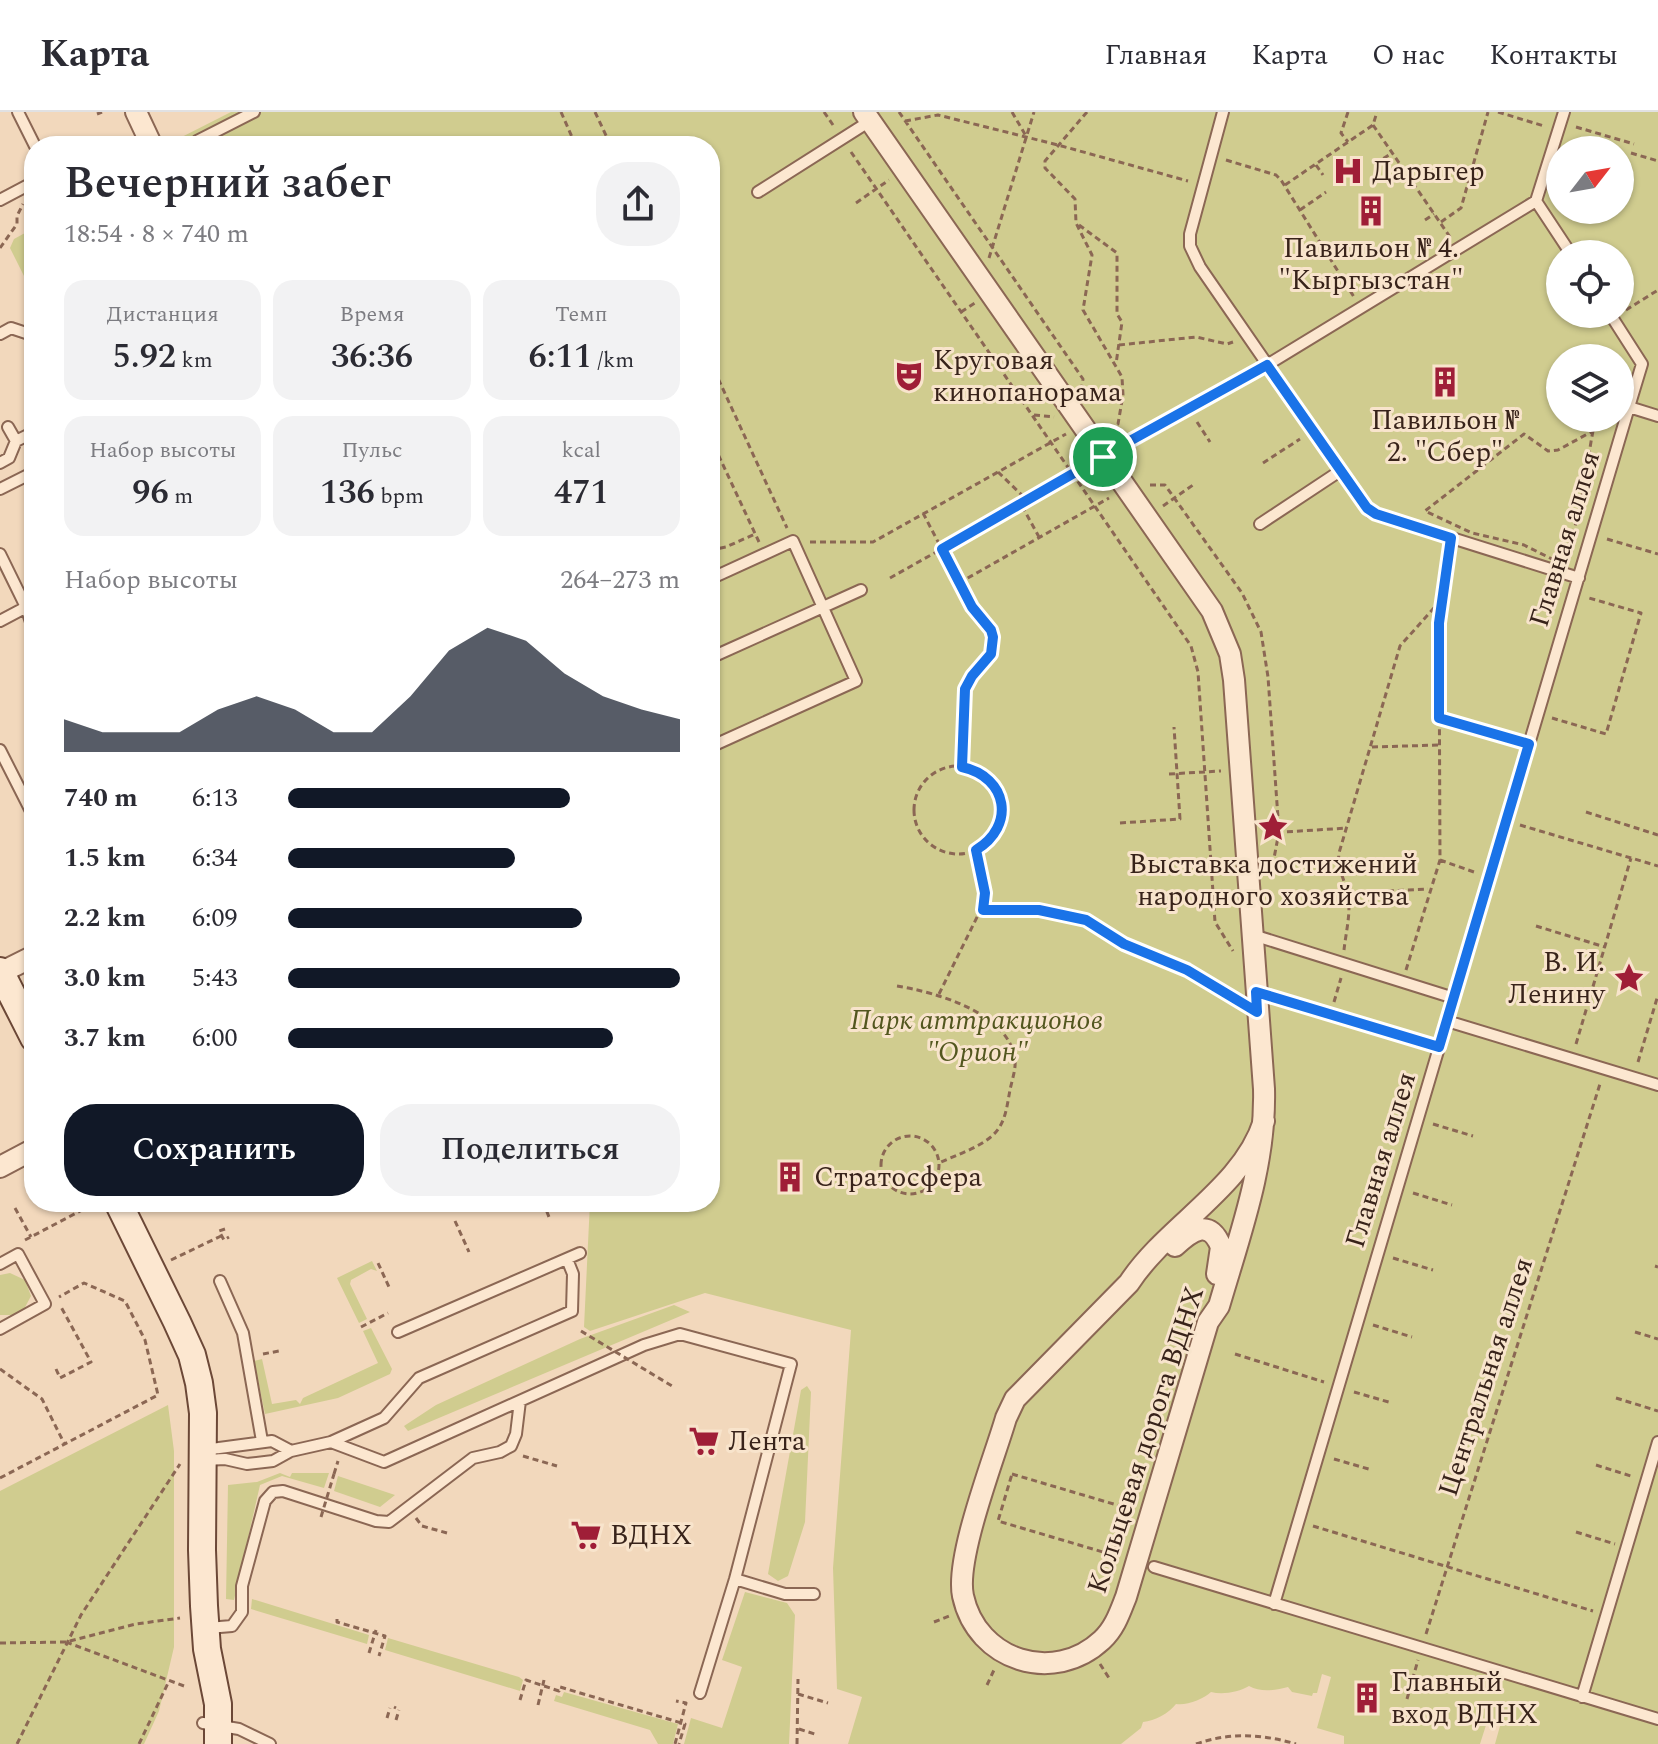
<!DOCTYPE html>
<html lang="ru">
<head>
<meta charset="utf-8">
<style>
  body { margin:0; font-family:Spectral,serif; background:#f2f2f3; color:#2b2b33; height:100vh; display:flex; flex-direction:column; font-size:30px; white-space:nowrap }
  * { box-sizing:border-box; margin:0 }
  p { font-size:26px; color:#7c7c81 }
  .icon { flex:none; width:44px; height:44px; fill:none; stroke:currentColor; stroke-width:2; stroke-linecap:round; stroke-linejoin:round }
  .map { position:relative; flex:1; overflow:hidden }
  .drawer { position:absolute; left:24px; top:24px; width:696px; height:1076px; display:flex; flex-direction:column; background:#fff; border-radius:32px; box-shadow:0 2px 6px #0004 }
  .drawer>* { flex:none }
  .needle { width:52px; rotate:59deg }
  .buttons { position:absolute; left:1546px; top:24px; display:grid; gap:16px }
  .buttons a { display:grid; place-items:center; width:88px; height:88px; border-radius:50%; background:#fff; box-shadow:0 2px 6px #0004; font-size:40px }
  .pin { position:absolute; display:grid; place-items:center; width:68px; height:68px; color:#fff; margin:-34px; border:4px solid #fff; border-radius:50%; box-shadow:0 2px 8px #0007 }
  .round { display:grid; place-items:center; flex:none; width:84px; height:84px; border-radius:32px; background:#f2f2f3 }
  .head { display:flex; align-items:center; justify-content:space-between; height:136px; padding:0 40px }
  h1 { font-size:44px; font-weight:600; line-height:60px }
  .figures { display:grid; grid-template-columns:repeat(3,1fr); gap:12px; height:136px; padding:8px 40px }
  .figures div { display:grid; align-content:center; border-radius:20px; background:#f2f2f3; text-align:center }
  .figures b { font-size:34px; font-weight:600 }
  .figures small { font-size:22px; font-weight:400 }
  .figures p { font-size:22px }
  .chart { height:224px; padding:16px 40px }
  .chart p { display:flex; justify-content:space-between }
  .chart svg { width:100%; height:144px; margin-top:8px; fill:#111827; opacity:.7 }
  .button { display:flex; gap:16px; margin-top:auto; padding:16px 40px }
  .button a { flex:1; height:92px; border-radius:32px; background:#111827; color:#fff; font-size:32px; font-weight:600; line-height:92px; text-align:center }
  .button a+a { background:#f2f2f3; color:#2b2b33 }
  ul { padding:0 40px; list-style:none; font-size:26px }
  li { display:grid; grid-template-columns:128px 96px 1fr; align-items:center; height:60px }
  li i { height:20px; border-radius:10px; background:#111827 }
  header { display:flex; align-items:center; gap:48px; box-sizing:border-box; height:112px; padding:0 40px; background:#fff; border-bottom:2px solid #e1e1e2 }
  header strong { font-size:38px }
  nav { display:flex; gap:44px; margin-inline-start:auto; font-size:28px }
  .map>svg:first-child { display:block }
</style>
</head>
<body>
<header>
<strong>Карта</strong>
<nav><a>Главная</a><a>Карта</a><a>О нас</a><a>Контакты</a></nav>
</header>
<div class="map">
<svg width="1658" height="1632" viewBox="0 0 1658 1632">
  <rect width="100%" height="100%" fill="#f2d8bc"/>
  <!-- green -->
  <path fill="#d0cc8f" fill-rule="evenodd" d="M 231,0 L 1658,0 L 1658,1632 L 1495,1632 L 1500,1614 L 1487,1610 L 1480,1632 L 1344,1632 L 1344,1624 L 1317,1616 L 1331,1565 L 1322,1562 L 1317,1581 L 1313,1581 L 1312,1584 L 1292,1580 L 1288,1575 C 1277,1578 1261,1581 1249,1574 C 1239,1580 1223,1583 1211,1580 C 1204,1587 1186,1594 1176,1592 C 1169,1601 1155,1609 1143,1610 L 1141,1616 L 1121,1632 L 848,1632 L 862,1585 L 837,1577 L 833,1456 L 851,1218 L 705,1181 L 590,1219 L 584,1215 L 590,1090 L 710,1090 L 710,34 L 164,34 ZM 1560,38 L 1620,38 L 1620,98 L 1560,98 ZM 1560,142 L 1620,142 L 1620,202 L 1560,202 ZM 1560,246 L 1620,246 L 1620,306 L 1560,306 Z
    M 34,116 L 34,184 L 10,136 L 14,127 Z
    M 372,1149 L 377,1159 L 371,1157 L 351,1168 L 350,1172 L 367,1207 L 359,1211 L 337,1166 Z
    M 10,1161 L 25,1168 L 31,1184 L 23,1199 L 16,1203 L 0,1203 L 0,1163 Z
    M 674,1193 L 690,1200 L 408,1319 L 404,1314 L 436,1293 L 580,1227 Z
    M 371,1216 L 392,1257 L 390,1262 L 338,1286 L 265,1302 L 254,1249 L 262,1247 L 272,1292 L 296,1288 L 300,1292 L 303,1286 L 378,1251 L 363,1219 Z
    M 807,1274 L 811,1280 L 805,1410 L 788,1464 L 778,1469 L 768,1462 L 801,1278 Z
    M 168,1293 L 174,1339 L 174,1535 L 159,1599 L 144,1632 L 0,1632 L 0,1379 Z
    M 280,1361 L 290,1365 L 292,1361 L 329,1361 L 324,1376 L 282,1364 L 260,1373 L 234,1488 L 226,1487 L 228,1373 L 257,1370 Z
    M 338,1364 L 395,1383 L 380,1395 L 334,1379 Z
    M 745,1480 L 787,1491 L 795,1503 L 789,1632 L 684,1632 L 691,1606 L 722,1616 L 742,1555 L 722,1548 Z
    M 252,1487 L 369,1523 L 367,1532 L 251,1497 Z
    M 388,1526 L 519,1565 L 523,1568 L 520,1579 L 385,1538 Z
    M 564,1580 L 678,1612 L 673,1632 L 658,1632 L 650,1618 L 554,1589 L 556,1583 L 562,1585 Z"/>
  <g fill="none" stroke-linecap="round" stroke-linejoin="round">
    <!-- lane casing -->
    <g stroke="#8b6754" stroke-width="14">
      <path id="lane" d="M 18,0 L 35,34
        M 1223,0 L 1190,122 L 1190,134 L 1200,155 L 1363,391 L 1371,400 L 1382,404 L 1579,466
        M 1564,0 L 1536,89 L 1571,142
        M 200,34 L 197,29 L 254,0
        M 758,80 L 870,9
        M 0,88 L 34,70
        M 1610,202 L 1642,252 L 1629,295 L 1658,304
        M 0,222 L 11,216 L 32,223 L 34,226
        M 8,315 L 16,329
        M 1103,345 L 1267,253 L 1536,89
        M 0,351 L 9,346 L 16,329 L 34,320
        M 0,377 L 34,360
        M 1260,412 L 1340,359
        M 0,442 L 26,495 L 34,519
        M 710,467 L 793,429 L 856,569 L 710,635
        M 0,509 L 34,491
        M 710,546 L 861,478
        M 0,638 L 34,705
        M 1253,823 L 1454,886
        M 1256,880 L 1439,935
        M 1447,909 L 1658,973
        M 0,1152 L 18,1142 L 45,1192 L 0,1217
        M 220,1169 L 243,1221 L 262,1329
        M 398,1220 L 580,1141
        M 331,1330 L 384,1350 L 644,1233 L 680,1222 L 791,1252 L 735,1467 L 700,1581
        M 204,1338 L 272,1329 L 291,1339
        M 205,1348 L 225,1347 L 247,1352 L 273,1349 L 291,1339 L 331,1330 L 384,1306 L 419,1266 L 572,1199 L 573,1162 L 567,1147
        M 1154,1455 L 1658,1607
        M 735,1467 L 785,1482 L 814,1482
        M 1274,1492 L 1629,295
        M 208,1516 L 232,1514 L 242,1500 L 242,1474 L 265,1389 L 273,1380 L 283,1379 L 376,1409 L 389,1410 L 473,1346 L 500,1340 L 511,1334 L 516,1322 L 520,1289
        M 1582,1585 L 1658,1330
        M 203,1611 L 239,1617 L 270,1632"/>
    </g>
    <!-- street casing -->
    <g stroke="#8b6754" stroke-width="24">
      <path id="street" d="M 136,0 L 152,34
        M 864,0 L 1212,499 L 1230,542 L 1234,568 L 1264,977 C 1266,1053 1240,1122 1219,1194 L 1208,1210 L 1126,1485 C 1120,1500 1115,1516 1102,1528 C 1054,1573 977,1549 963,1484 C 955,1446 994,1347 1006,1306 L 1015,1287 L 1129,1171 C 1166,1114 1243,1076 1264,1009
        M 0,861 L 34,844
        M 0,1055 L 34,1037
        M 1175,1134 C 1192,1118 1210,1106 1221,1135 L 1217,1162"/>
    </g>
    <!-- secondary casing -->
    <g stroke="#6c4837" stroke-width="30">
      <path id="secondary" d="M 0,859 L 34,926
        M 118,1090 L 177,1210 L 192,1243 L 199,1271 L 203,1301 L 202,1438 L 204,1494 L 207,1537 L 218,1592 L 218,1632"/>
    </g>
    <!-- path -->
    <path stroke="#8b6754" stroke-width="3" stroke-dasharray="6 4" stroke-linecap="butt" d="M 561,0 L 576,34
      M 595,0 L 611,34
      M 824,0 L 833,13
      M 899,0 L 1083,267 L 1081,279
      M 1012,0 L 1026,24
      M 1087,0 L 1045,49 L 1045,56 L 1075,87 L 1076,111 L 1092,143 L 1083,198 L 1122,265 L 1123,283 L 1118,312 L 1109,317
      M 1348,0 L 1341,21 L 1348,30
      M 1498,0 L 1544,14
      M 97,2 L 102,0
      M 905,9 L 938,3 L 1058,33 L 1188,69
      M 1373,13 L 1450,125
      M 1576,15 L 1634,32
      M 549,28 L 551,27 L 553,30
      M 1570,34 L 1584,38
      M 851,40 L 1191,534 L 1198,560 L 1215,810 L 1233,839
      M 1631,41 L 1658,49
      M 1226,48 L 1276,63 L 1281,68 L 1354,185
      M 1620,48 L 1628,51
      M 1375,52 L 1392,41
      M 1316,53 L 1323,63
      M 1285,73 L 1373,13 L 1377,0
      M 856,91 L 889,68
      M 1300,98 L 1326,80
      M 1425,108 L 1434,102
      M 1441,110 L 1461,96 L 1488,0
      M 1079,113 L 1117,141 L 1117,202 L 1122,210 L 1116,252
      M 0,136 L 17,112 L 17,104 L 23,92
      M 989,146 L 1034,0
      M 1626,198 L 1658,178
      M 961,200 L 975,191
      M 1119,233 L 1196,225 L 1227,232 L 1233,230
      M 710,249 L 787,416
      M 1034,303 L 1054,305
      M 1197,310 L 1210,330
      M 1593,319 C 1586,354 1580,420 1561,448 L 1552,447 L 1524,433 L 1472,421 L 1425,399 L 1524,322 L 1548,339 L 1558,338 Z
      M 710,325 L 759,430
      M 1263,351 L 1300,327
      M 998,360 L 1027,388
      M 1150,373 L 1165,373 L 1242,481 L 1261,520 L 1268,565 L 1279,720 L 1270,767
      M 1022,394 L 1039,425
      M 1163,394 L 1193,373
      M 923,401 L 970,491 L 993,525 C 995,547 974,554 967,573 C 960,589 963,635 962,655
      M 1607,427 L 1658,442
      M 810,430 L 873,430 L 1066,322
      M 710,438 L 726,435 L 755,422
      M 890,466 L 1089,354
      M 959,471 L 1109,386
      M 1439,606 L 1517,628
      M 1552,606 L 1606,622 L 1641,501 L 1589,486
      M 1372,635 L 1439,633
      M914 698a44 44 0 1 1 88 0a44 44 0 1 1-88 0Z
      M 1169,662 L 1221,659
      M 1586,700 L 1658,723
      M 1120,711 L 1180,707 L 1174,615
      M 1520,713 L 1658,754
      M 1267,721 L 1347,716
      M 1440,748 L 1474,760
      M 1348,781 L 1428,777
      M 983,798 L 1039,798 L 1086,808 L 1124,832 L 1187,858 L 1237,888
      M 1536,814 L 1605,835
      M 1344,838 C 1346,819 1352,798 1347,779 C 1344,766 1337,756 1339,741 L 1400,534 L 1441,488
      M 1406,858 L 1440,748 L 1439,511 L 1449,439
      M 897,874 C 935,880 1010,901 1015,948 C 1016,957 1012,968 1010,978 C 1007,993 1006,1011 993,1023 C 979,1036 956,1043 939,1051
      M 939,882 L 985,789 L 984,771 L 976,738
      M 1334,890 L 1341,866
      M 1576,932 L 1631,746
      M 1638,950 L 1658,883
      M 1433,1012 L 1473,1024
      M881 1053a29 29 0 1 1 58 0a29 29 0 1 1-58 0Z
      M 1413,1081 L 1452,1093
      M 543,1090 L 549,1105
      M 15,1096 L 31,1125
      M 455,1109 L 469,1140
      M 225,1117 L 219,1119 L 224,1128 L 229,1125
      M 25,1128 L 82,1098
      M 1393,1146 L 1433,1158
      M 171,1148 L 221,1124
      M 378,1151 L 389,1175
      M 1655,1154 L 1658,1155
      M 1373,1213 L 1412,1225
      M 361,1215 L 388,1201
      M 1635,1220 L 1658,1227
      M 263,1242 L 279,1239
      M 1235,1242 L 1324,1270
      M 0,1257 L 42,1287 L 64,1331
      M 56,1257 L 60,1266 L 91,1250 L 60,1193
      M 1354,1280 L 1392,1291
      M 1616,1286 L 1658,1299
      M 523,1344 L 557,1354
      M 1334,1347 L 1372,1358
      M 1596,1353 L 1634,1365
      M 334,1362 L 338,1349
      M 1012,1362 L 1127,1396 L 1113,1443 L 998,1409 Z
      M 0,1366 L 158,1283 L 145,1228 L 125,1189 L 84,1171 L 59,1185
      M 416,1406 L 422,1414 L 447,1421
      M 1313,1414 L 1593,1499
      M 1576,1420 L 1615,1432
      M 337,1507 L 337,1510 L 385,1524 L 379,1544
      M 934,1510 L 949,1504
      M 1426,1522 L 1600,972
      M 66,1530 L 184,1574
      M 0,1531 L 66,1530 L 136,1512 L 180,1506
      M 369,1541 L 376,1518
      M 1100,1552 L 1109,1566
      M 987,1573 L 994,1558
      M 798,1582 L 828,1591
      M 1407,1587 L 1418,1548
      M 520,1588 L 526,1568 L 559,1579 L 560,1575 L 685,1612 L 679,1632
      M 538,1593 L 544,1568
      M 394,1595 L 396,1596
      M 387,1606 L 390,1596
      M 396,1608 L 399,1598
      M 799,1617 L 818,1623
      M 17,1632 L 81,1503 L 180,1352
      M 139,1632 L 169,1569
      M 675,1632 L 686,1591 L 676,1589
      M 797,1632 L 798,1567
      M 1196,1632 C 1230,1620 1262,1622 1296,1632"/>
    <!-- lane -->
    <use href="#lane" stroke="#fce7d0" stroke-width="10"/>
    <!-- street -->
    <use href="#street" stroke="#fce7d0" stroke-width="20"/>
    <!-- secondary -->
    <use href="#secondary" stroke="#fce7d0" stroke-width="26"/>
    <!-- path-bridge -->
    <path stroke="#8b6754" stroke-width="3" stroke-dasharray="6 4" stroke-linecap="butt" d="M 581,1219 L 672,1274
      M 321,1405 L 334,1362"/>
  </g>
  <g fill="none" stroke-linecap="round" stroke-linejoin="round">
    <!-- route casing -->
    <g stroke="#fff" stroke-width="16">
      <path id="route" d="M 1267,253 L 1367,396 L 1376,402 L 1451,426 L 1439,511 L 1439,606 L 1529,632 L 1439,935 L 1256,880 L 1257,900 L 1187,858 L 1124,832 L 1086,808 L 1039,798 L 983,798 L 985,781 L 976,738 C 1016,714 1008,665 962,655 L 965,577 L 972,564 L 991,542 L 993,525 L 991,518 L 972,495 L 942,437 L 1128,330 Z"/>
    </g>
    <!-- route -->
    <use href="#route" stroke="#1a73e8" stroke-width="10"/>
  </g>
  <!-- icons -->
  <defs>
    <g id="hospital-bare" transform="scale(2.4)"><path d="M-5-5h3v3.5h4V-5h3V5h-3V1.5h-4V5h-3Z" fill="#9f1e37" stroke="#f8e4cc" stroke-width="2.5" paint-order="stroke"/></g>
    <g id="building-bare" transform="scale(2.4)"><path d="M-4-6H4V6H1V3H-1V6H-4ZM-2.5-4.3h1.7v1.8h-1.7ZM.8-4.3h1.7v1.8H.8ZM-2.5-1h1.7V.8h-1.7ZM.8-1h1.7V.8H.8Z" fill="#9f1e37" stroke="#f8e4cc" stroke-width="2.5" paint-order="stroke"/></g>
    <g id="theatre-bare" transform="scale(2.4)"><path d="M-5-5.5Q0-4 5-5.5V0Q5 5 0 6Q-5 5-5 0ZM-3.3-2.5H-1v1.5H-3.3ZM1-2.5H3.3v1.5H1ZM-2.8 1Q0 5.5 2.8 1Z" fill="#9f1e37" stroke="#f8e4cc" stroke-width="2.5" paint-order="stroke"/></g>
    <g id="sight-bare" transform="scale(2.4)"><path d="M0-6L1.8-2.2L6-1.7L2.9 1.2L3.7 5.4L0 3.3L-3.7 5.4L-2.9 1.2L-6-1.7L-1.8-2.2Z" fill="#9f1e37" stroke="#f8e4cc" stroke-width="2.5" paint-order="stroke"/></g>
    <g id="supermarket-bare" transform="scale(2.4)"><path d="M-6-5.5h2.5l.6 2H6L4.5 2H-2.5L-4.4-4H-6ZM-1.5 3.2a1.3 1.3 0 1 0 .1 0ZM3 3.2a1.3 1.3 0 1 0 .1 0Z" fill="#9f1e37" stroke="#f8e4cc" stroke-width="2.5" paint-order="stroke"/></g>
  </defs>
  <g fill-rule="evenodd">
    <use href="#hospital-bare" x="1348" y="59"/>
    <use href="#building-bare" x="1371" y="99"/>
    <use href="#theatre-bare" x="909" y="264"/>
    <use href="#building-bare" x="1445" y="270"/>
    <use href="#sight-bare" x="1273" y="715"/>
    <use href="#sight-bare" x="1629" y="866"/>
    <use href="#building-bare" x="790" y="1065"/>
    <use href="#supermarket-bare" x="704" y="1329"/>
    <use href="#supermarket-bare" x="586" y="1423"/>
    <use href="#building-bare" x="1367" y="1586"/>
  </g>
  <g text-anchor="middle" dominant-baseline="central" stroke-width="6" stroke-linejoin="round" paint-order="stroke">
    <!-- poi labels -->
    <g font-size="28" fill="#38231a" stroke="#f8e4cc" text-anchor="start">
      <text x="1372" y="59">Дарыгер</text>
      <text x="1371" y="136" text-anchor="middle">Павильон № 4.<tspan x="1371" dy="32">"Кыргызстан"</tspan></text>
      <text x="933" y="248">Круговая<tspan x="933" dy="32">кинопанорама</tspan></text>
      <text x="1445" y="308" text-anchor="middle">Павильон №<tspan x="1445" dy="32">2. "Сбер"</tspan></text>
      <text x="1273" y="752" text-anchor="middle">Выставка достижений<tspan x="1273" dy="32">народного хозяйства</tspan></text>
      <text x="1605" y="850" text-anchor="end">В. И.<tspan x="1605" dy="32">Ленину</tspan></text>
      <text x="814" y="1065">Стратосфера</text>
      <text x="728" y="1329">Лента</text>
      <text x="610" y="1423">ВДНХ</text>
      <text x="1391" y="1570">Главный<tspan x="1391" dy="32">вход ВДНХ</tspan></text>
    </g>
    <!-- street labels -->
    <g font-size="28" fill="#38231a" stroke="#f8e4cc">
      <text transform="translate(1565 427) rotate(-73)">Главная аллея</text>
      <text transform="translate(1381 1048) rotate(-73)">Главная аллея</text>
      <text transform="translate(1486 1265) rotate(-72)">Центральная аллея</text>
      <text transform="translate(1146 1328) rotate(-72)">Кольцевая дорога ВДНХ</text>
    </g>
    <!-- park labels -->
    <g font-size="28" font-style="italic" fill="#53571f" stroke="#f8e4cc">
      <text x="977" y="908">Парк аттракционов<tspan x="977" dy="32">"Орион"</tspan></text>
    </g>
  </g>
</svg>
<div class="buttons">
<a><svg class="needle" viewBox="-14 -14 28 28"><path d="M0-13l5 13h-10z" fill="#e53935"/><path d="M0 13l5-13h-10z" fill="#7c7c81"/></svg></a>
<a><svg class="icon" aria-label="locate" viewBox="0 0 24 24"><circle cx="12" cy="12" r="6"/><path d="M12 2v4M12 18v4M2 12h4M18 12h4"/></svg></a>
<a><svg class="icon" aria-label="layers" viewBox="0 0 24 24"><path d="M12 4l9 5-9 5-9-5zM3 14l9 5 9-5"/></svg></a>
</div>
<div class="pin" style="left:1103px;top:345px;background:#1e9e55"><svg class="icon" aria-label="arrive" viewBox="0 0 24 24"><path d="M6 21V4h12l-3 4 3 4H6"/></svg></div>
<section class="drawer">
<div class="head"><div><h1>Вечерний забег</h1><p>18:54 · 8 × 740 m</p></div><a class="round"><svg class="icon" aria-label="share" viewBox="0 0 24 24"><path d="M12 15V3M7 8l5-5 5 5M5 13v7h14v-7"/></svg></a></div>
<div class="figures">
<div><p>Дистанция</p><b>5.92<small> km</small></b></div>
<div><p>Время</p><b>36:36</b></div>
<div><p>Темп</p><b>6:11<small> /km</small></b></div>
</div>
<div class="figures">
<div><p>Набор высоты</p><b>96<small> m</small></b></div>
<div><p>Пульс</p><b>136<small> bpm</small></b></div>
<div><p>kcal</p><b>471</b></div>
</div>
<div class="chart"><p><span>Набор высоты</span>264–273 m</p>
<svg viewBox="0 0 160 44" preserveAspectRatio="none"><path d="M0 44V34L10 38L20 38L30 38L40 31L50 27L60 31L70 38L80 38L90 27L100 13L110 6L120 10L130 20L140 27L150 31L160 34V44z"/></svg>
</div>
<ul>
<li><b>740 m</b>6:13<i style="width:72%"></i></li>
<li><b>1.5 km</b>6:34<i style="width:58%"></i></li>
<li><b>2.2 km</b>6:09<i style="width:75%"></i></li>
<li><b>3.0 km</b>5:43<i style="width:100%"></i></li>
<li><b>3.7 km</b>6:00<i style="width:83%"></i></li>
</ul>
<div class="button"><a>Сохранить</a><a>Поделиться</a></div>
</section>
</div>
</body>
</html>
